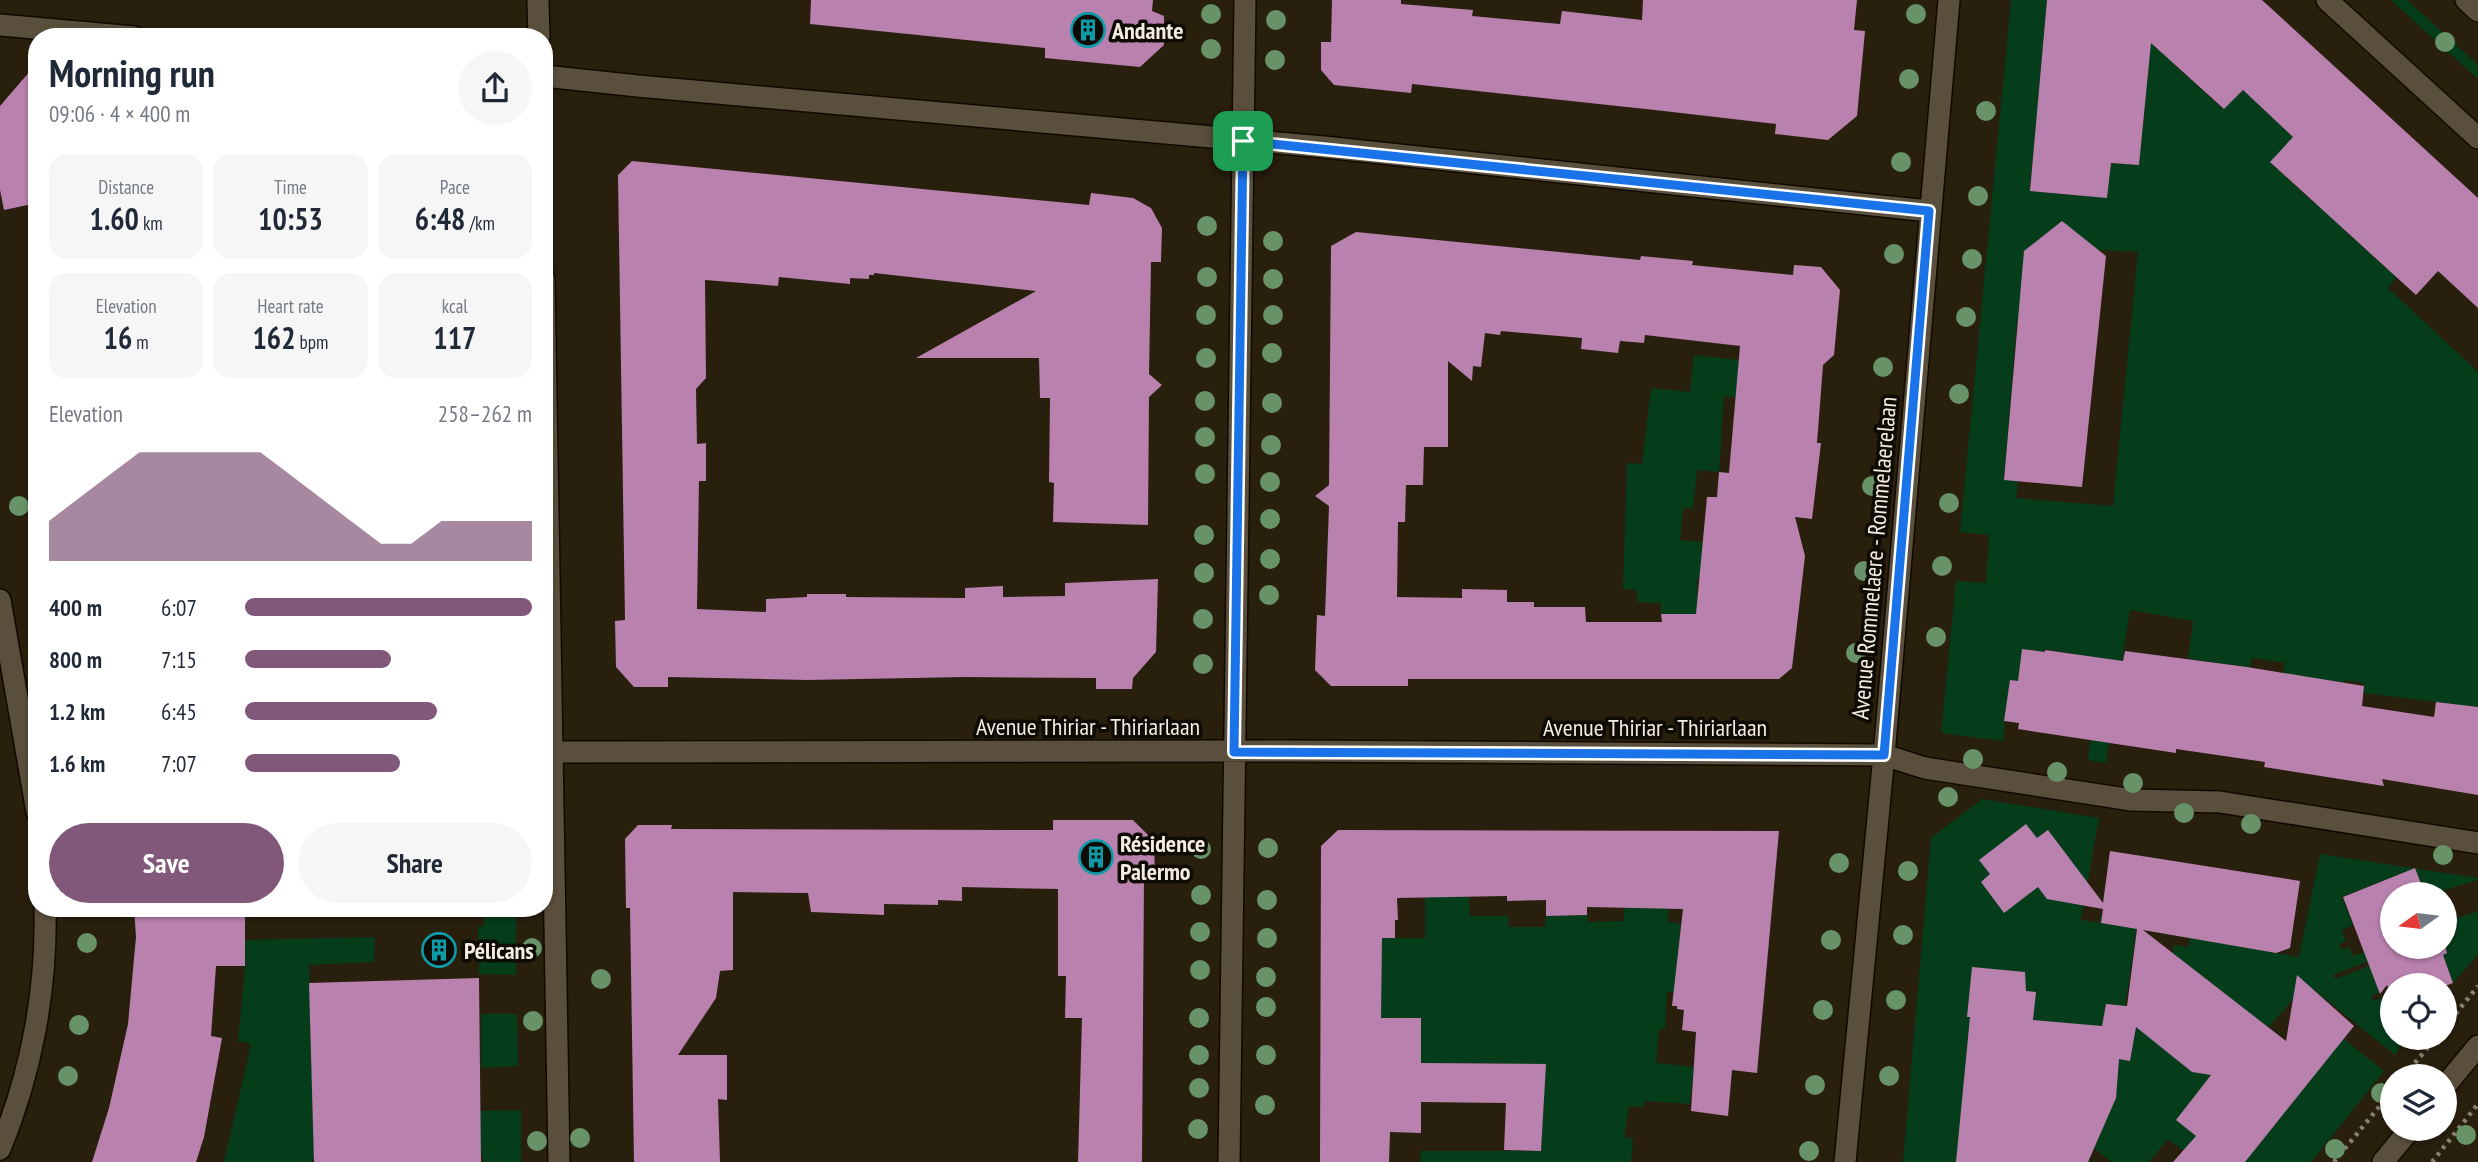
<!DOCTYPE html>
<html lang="en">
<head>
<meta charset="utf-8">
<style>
  body { margin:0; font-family:"PT Sans Narrow",sans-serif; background:#f6f6f7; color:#1f2937; height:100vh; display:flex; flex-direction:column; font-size:26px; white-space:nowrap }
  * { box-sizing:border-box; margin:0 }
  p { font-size:23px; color:#747a83 }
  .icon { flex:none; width:38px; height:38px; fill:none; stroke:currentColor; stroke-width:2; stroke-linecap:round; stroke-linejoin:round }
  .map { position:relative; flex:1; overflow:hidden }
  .side { position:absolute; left:28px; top:28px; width:525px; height:889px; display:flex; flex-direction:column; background:#fff; border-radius:28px; box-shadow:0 2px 5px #0004 }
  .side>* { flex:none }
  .needle { width:46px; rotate:256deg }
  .controls { position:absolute; left:2380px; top:882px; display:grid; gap:14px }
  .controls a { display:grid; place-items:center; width:77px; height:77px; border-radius:50%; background:#fff; box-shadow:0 2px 5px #0004; font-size:35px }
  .pin { position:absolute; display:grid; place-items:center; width:60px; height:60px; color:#fff; margin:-30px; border-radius:14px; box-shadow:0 4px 10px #0006 }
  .round { display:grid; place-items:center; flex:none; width:74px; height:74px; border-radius:37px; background:#f6f6f7 }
  .headline { display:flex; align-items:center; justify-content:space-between; height:119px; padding:0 21px }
  h1 { font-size:38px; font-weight:600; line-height:52px }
  .metrics { display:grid; grid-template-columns:repeat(3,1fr); gap:10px; height:119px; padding:7px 21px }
  .metrics div { display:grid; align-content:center; border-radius:18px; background:#f6f6f7; text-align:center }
  .metrics b { font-size:30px; font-weight:600 }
  .metrics small { font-size:19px; font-weight:400 }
  .metrics p { font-size:19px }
  .chart { height:196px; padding:14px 21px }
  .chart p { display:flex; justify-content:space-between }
  .chart svg { width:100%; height:126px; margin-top:7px; fill:#81577a; opacity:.7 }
  .primary-button { display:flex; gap:14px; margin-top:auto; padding:14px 21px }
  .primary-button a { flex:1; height:80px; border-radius:42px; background:#81577a; color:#fff; font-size:28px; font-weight:600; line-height:80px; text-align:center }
  .primary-button a+a { background:#f6f6f7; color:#1f2937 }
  ul { padding:0 21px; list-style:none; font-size:23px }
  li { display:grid; grid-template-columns:112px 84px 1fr; align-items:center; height:52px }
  li i { height:18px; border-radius:9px; background:#81577a }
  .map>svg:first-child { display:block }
</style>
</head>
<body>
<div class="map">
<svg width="2478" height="1162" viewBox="0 0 2478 1162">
  <rect width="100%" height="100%" fill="#281f0d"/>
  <!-- green -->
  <path fill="#053d1b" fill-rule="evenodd" d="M 2011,0 L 2047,0 L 2030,191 L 2106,198 L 2111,163 L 2139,165 L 2145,106 L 2134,18 L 2177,67 L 2223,109 L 2243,90 L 2293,137 L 2271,163 L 2315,204 L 2338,181 L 2344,230 L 2387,269 L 2403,269 L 2388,288 L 2478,372 L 2478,717 L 2453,704 L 2364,693 L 2364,683 L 2345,680 L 2345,684 L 2279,704 L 2285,663 L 2252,658 L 2250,667 L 2188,659 L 2193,621 L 2130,610 L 2106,763 L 2088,760 L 2091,735 L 2075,654 L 2045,649 L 2045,652 L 2022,650 L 2018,681 L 2010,680 L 2003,741 L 1941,733 L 1956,581 L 1986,583 L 1989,535 L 1960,532 ZM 2098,250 L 2138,252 L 2113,506 L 2016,498 L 2018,481 L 2004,479 L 2017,321 Z
    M 2391,0 L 2407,0 L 2478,65 L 2478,79 Z
    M 1694,355 L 1769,363 L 1756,399 L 1724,396 L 1719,472 L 1697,470 L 1693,508 L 1683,508 L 1680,540 L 1709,543 L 1704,579 L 1697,578 L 1697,614 L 1661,614 L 1661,603 L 1637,602 L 1637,590 L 1623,589 L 1627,463 L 1642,464 L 1651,388 L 1690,392 Z
    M 1982,799 L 2099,818 L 2081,920 L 2099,923 L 2101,915 L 2130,919 L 2137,926 L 2122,1027 L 2154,1030 L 2158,1027 L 2174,945 L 2189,947 L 2190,937 L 2299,957 L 2320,854 L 2478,878 L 2478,880 L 2432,894 L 2420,894 L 2410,870 L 2342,897 L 2353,925 L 2341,930 L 2346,941 L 2339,944 L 2341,950 L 2349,947 L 2353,956 L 2365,952 L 2369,961 L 2333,975 L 2335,979 L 2369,966 L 2381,992 L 2371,996 L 2373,1001 L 2382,998 L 2392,1025 L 2392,1038 L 2397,1038 L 2400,1047 L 2395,1055 L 2319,994 L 2307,1008 L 2294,998 L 2269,1027 L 2256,1018 L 2176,1120 L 2200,1139 L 2199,1162 L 2168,1139 L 2149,1162 L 2111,1162 L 2094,1148 L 2089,1162 L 1903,1162 L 1931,838 Z
    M 1625,891 L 1669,901 L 1668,922 L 1681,924 L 1678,958 L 1679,993 L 1667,992 L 1665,1029 L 1659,1029 L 1656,1063 L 1694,1067 L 1690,1104 L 1645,1101 L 1644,1107 L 1629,1106 L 1624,1137 L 1633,1138 L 1631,1162 L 1420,1162 L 1421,1151 L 1541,1151 L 1545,1076 L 1533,1064 L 1421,1063 L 1421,1018 L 1381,1018 L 1375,938 L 1425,938 L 1425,897 L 1469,897 L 1470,916 L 1508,916 L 1509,927 L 1545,927 L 1546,916 L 1587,915 L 1588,922 L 1624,921 Z
    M 484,908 L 516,908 L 516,975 L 479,974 L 478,927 L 484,926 Z
    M 2478,911 L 2478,954 L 2453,983 L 2443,955 L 2447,953 L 2445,946 L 2445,922 Z
    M 375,937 L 374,962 L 309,965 L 313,1114 L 521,1110 L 521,1162 L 483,1162 L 482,1155 L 312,1159 L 312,1162 L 224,1162 L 251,1044 L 238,1041 L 245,966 L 245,940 Z
    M 481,1014 L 517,1014 L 518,1066 L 481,1068 Z
    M 2330,1028 L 2384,1071 L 2311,1162 L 2245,1162 Z"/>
  <!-- building -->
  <path fill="#b981ae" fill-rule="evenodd" d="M 811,0 L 1153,0 L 1152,11 L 1164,16 L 1164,45 L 1140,67 L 1045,58 L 1045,48 L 810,24 Z
    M 1332,0 L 1401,0 L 1401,4 L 1473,10 L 1472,16 L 1560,24 L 1562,11 L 1642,20 L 1643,0 L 1857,0 L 1854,30 L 1865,31 L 1857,116 L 1828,140 L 1775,134 L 1776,124 L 1655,110 L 1412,84 L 1411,93 L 1334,85 L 1321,70 L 1321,42 L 1331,42 Z
    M 2047,0 L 2262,0 L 2478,198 L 2478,308 L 2438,271 L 2416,295 L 2270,162 L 2293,137 L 2243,90 L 2224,109 L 2151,43 L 2139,165 L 2111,163 L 2107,198 L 2030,191 Z
    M 37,63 L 37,203 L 4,210 L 0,190 L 0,106 Z
    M 632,161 L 1089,205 L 1091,193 L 1133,198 L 1151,208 L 1162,228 L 1161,262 L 1151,262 L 1149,374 L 1162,385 L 1149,397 L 1148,525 L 1053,522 L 1054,483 L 1049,482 L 1050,398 L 1040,398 L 1039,358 L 916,358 L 1036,291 L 874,273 L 874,275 L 869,275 L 869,279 L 850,278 L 850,284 L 779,277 L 778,286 L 705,280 L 706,378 L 696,389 L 697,444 L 706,443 L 706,481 L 699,481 L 697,609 L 766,612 L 766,599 L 807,597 L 807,594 L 846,594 L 846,597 L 965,598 L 965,588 L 1003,586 L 1003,597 L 1065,596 L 1065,583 L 1158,579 L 1156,652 L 1133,678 L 1132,689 L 1096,689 L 1096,678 L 965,677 L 807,680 L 668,677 L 668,687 L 634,687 L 616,667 L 615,621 L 625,620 L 618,175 Z
    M 2062,221 L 2106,256 L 2082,487 L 2004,480 L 2024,251 Z
    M 1356,232 L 1640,260 L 1641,256 L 1693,261 L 1692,265 L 1793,275 L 1794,265 L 1821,267 L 1840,290 L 1834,355 L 1823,365 L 1817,443 L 1821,443 L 1812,519 L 1795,517 L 1805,556 L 1792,668 L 1779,679 L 1408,679 L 1408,686 L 1331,686 L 1315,670 L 1317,615 L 1325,616 L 1329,506 L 1315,496 L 1329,485 L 1331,246 ZM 1501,331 L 1582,338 L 1581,349 L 1618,353 L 1620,341 L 1644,343 L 1645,335 L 1740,346 L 1729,473 L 1719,472 L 1717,497 L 1707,497 L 1696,614 L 1661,614 L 1662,622 L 1586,622 L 1585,607 L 1534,607 L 1534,602 L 1507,602 L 1507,590 L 1462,589 L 1462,598 L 1397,597 L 1398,522 L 1405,522 L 1406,485 L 1423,485 L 1424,447 L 1448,447 L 1448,361 L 1472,381 L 1473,366 L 1481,367 L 1485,333 L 1500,335 Z
    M 2022,649 L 2045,652 L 2045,650 L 2123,661 L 2125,651 L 2247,667 L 2364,686 L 2362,706 L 2434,717 L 2436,702 L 2478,707 L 2478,795 L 2382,779 L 2384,786 L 2264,767 L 2265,762 L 2176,749 L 2176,753 L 2018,729 L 2019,723 L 2004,721 L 2010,680 L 2018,681 Z
    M 1053,820 L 1133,820 L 1154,841 L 1155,877 L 1144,876 L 1142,1162 L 1078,1162 L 1082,1018 L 1065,1018 L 1066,976 L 1058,976 L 1058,889 L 962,887 L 962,901 L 938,900 L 938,905 L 884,904 L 884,915 L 811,912 L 808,893 L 733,892 L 733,970 L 720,971 L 716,998 L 678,1055 L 727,1055 L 727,1100 L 718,1099 L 720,1162 L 634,1162 L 630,908 L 626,908 L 625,839 L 638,825 L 672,825 L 671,829 L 1053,830 Z
    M 2026,824 L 2037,838 L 2048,830 L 2103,903 L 2110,851 L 2300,881 L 2290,948 L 2276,953 L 2143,930 L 2286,1041 L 2297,975 L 2354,1026 L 2245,1162 L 2173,1162 L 2196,1136 L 2176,1120 L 2211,1075 L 2192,1072 L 2136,1027 L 2130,1061 L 2119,1059 L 2116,1098 L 2088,1162 L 1956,1162 L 1970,1017 L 1967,1017 L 1972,967 L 2025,972 L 2026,991 L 2036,992 L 2033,1020 L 2102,1026 L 2106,1004 L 2127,1006 L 2137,929 L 2101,923 L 2103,909 L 2047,899 L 2038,887 L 2004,913 L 1981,882 L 1990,874 L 1979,860 Z
    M 1338,830 L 1779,831 L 1757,1073 L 1732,1070 L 1728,1116 L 1691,1111 L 1696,1032 L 1682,1030 L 1684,1010 L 1677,1009 L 1677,1006 L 1672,1006 L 1683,909 L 1587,907 L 1587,915 L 1546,916 L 1546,900 L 1507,901 L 1507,896 L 1397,898 L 1398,920 L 1395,920 L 1395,938 L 1382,938 L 1381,1018 L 1421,1018 L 1421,1063 L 1546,1064 L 1541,1151 L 1504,1150 L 1506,1103 L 1421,1102 L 1421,1133 L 1390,1132 L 1389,1162 L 1320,1162 L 1321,846 Z
    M 2415,868 L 2425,894 L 2392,894 L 2392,947 L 2445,946 L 2447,953 L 2443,955 L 2453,983 L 2445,986 L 2392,985 L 2392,1000 L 2387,985 L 2380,994 L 2343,897 Z
    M 134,908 L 245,908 L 245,966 L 216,966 L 211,1036 L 222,1038 L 204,1137 L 196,1162 L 92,1162 L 109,1108 L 128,1024 L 136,937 Z
    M 479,978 L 481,1162 L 314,1162 L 309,983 Z"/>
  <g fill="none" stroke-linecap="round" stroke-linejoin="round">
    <!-- minor casing -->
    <g stroke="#110900" stroke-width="24">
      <path id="minor" d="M 538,0 L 539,37
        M 2327,0 L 2478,138
        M 2466,0 L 2478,11
        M 0,25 L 134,37
        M 544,76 L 638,86 L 1324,147 L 1929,211
        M 544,279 L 559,1162
        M 0,600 L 37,812
        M 544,752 L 1289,751 L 1884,755 L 1925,768 L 2132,800 L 2220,802 L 2478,843
        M 2445,1086 L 2478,1046
        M 0,1149 C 31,1074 47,990 45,908
        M 1229,1162 L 1245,0
        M 1845,1162 L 1884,755 L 1949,0
        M 2383,1162 L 2410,1129"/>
    </g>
    <!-- path -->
    <path stroke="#888071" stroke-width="4.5" stroke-dasharray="3.5 5" stroke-linecap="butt" d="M 2445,1027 L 2478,986
      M 2404,1076 L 2436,1038
      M 2334,1162 L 2392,1091
      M 2432,1162 L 2478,1104"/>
    <!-- minor -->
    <use href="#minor" stroke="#5a4f3c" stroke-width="21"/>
  </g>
  <!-- trees -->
  <g fill="#689267">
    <circle cx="1211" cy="14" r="10"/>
    <circle cx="1916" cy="14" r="10"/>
    <circle cx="1276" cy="20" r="10"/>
    <circle cx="2445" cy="42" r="10"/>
    <circle cx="1211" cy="49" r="10"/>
    <circle cx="1275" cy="60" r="10"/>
    <circle cx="1909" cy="79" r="10"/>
    <circle cx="1986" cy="111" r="10"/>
    <circle cx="1901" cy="162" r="10"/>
    <circle cx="1978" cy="196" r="10"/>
    <circle cx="1207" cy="226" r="10"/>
    <circle cx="1273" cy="241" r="10"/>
    <circle cx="1894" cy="254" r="10"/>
    <circle cx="1972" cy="259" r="10"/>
    <circle cx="1207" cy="277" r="10"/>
    <circle cx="1273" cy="279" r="10"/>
    <circle cx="1206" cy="315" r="10"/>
    <circle cx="1273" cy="315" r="10"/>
    <circle cx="1966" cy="317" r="10"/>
    <circle cx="1272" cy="353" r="10"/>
    <circle cx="1206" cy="358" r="10"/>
    <circle cx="1883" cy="367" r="10"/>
    <circle cx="1959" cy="394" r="10"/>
    <circle cx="1205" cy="401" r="10"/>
    <circle cx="1272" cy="403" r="10"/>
    <circle cx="1205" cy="437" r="10"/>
    <circle cx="1271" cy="445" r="10"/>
    <circle cx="1205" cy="474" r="10"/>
    <circle cx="1270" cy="482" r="10"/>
    <circle cx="1872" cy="486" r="10"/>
    <circle cx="1949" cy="503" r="10"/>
    <circle cx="19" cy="506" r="10"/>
    <circle cx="1270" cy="519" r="10"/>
    <circle cx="1204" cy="535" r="10"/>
    <circle cx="1270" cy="559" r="10"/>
    <circle cx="1942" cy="566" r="10"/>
    <circle cx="1864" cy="571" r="10"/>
    <circle cx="1204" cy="573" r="10"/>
    <circle cx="1269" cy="595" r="10"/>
    <circle cx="1203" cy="619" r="10"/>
    <circle cx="1936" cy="637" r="10"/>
    <circle cx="1856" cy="653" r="10"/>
    <circle cx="1203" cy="664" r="10"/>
    <circle cx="1973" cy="759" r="10"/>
    <circle cx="2057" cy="772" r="10"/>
    <circle cx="2133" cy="783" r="10"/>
    <circle cx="1948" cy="797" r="10"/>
    <circle cx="2184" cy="813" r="10"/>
    <circle cx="2251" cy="824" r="10"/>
    <circle cx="1268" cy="848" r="10"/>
    <circle cx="1201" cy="849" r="10"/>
    <circle cx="2443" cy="855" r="10"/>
    <circle cx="1839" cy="863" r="10"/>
    <circle cx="1908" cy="871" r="10"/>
    <circle cx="1201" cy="895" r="10"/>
    <circle cx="1267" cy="900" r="10"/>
    <circle cx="1200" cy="932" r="10"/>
    <circle cx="1903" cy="935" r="10"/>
    <circle cx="1267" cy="938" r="10"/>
    <circle cx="1831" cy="940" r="10"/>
    <circle cx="87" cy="943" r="10"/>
    <circle cx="532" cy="948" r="10"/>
    <circle cx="1200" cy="970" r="10"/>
    <circle cx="1266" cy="977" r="10"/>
    <circle cx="601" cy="979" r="10"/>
    <circle cx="1896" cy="1000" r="10"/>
    <circle cx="1266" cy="1007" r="10"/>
    <circle cx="1823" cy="1010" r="10"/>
    <circle cx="1199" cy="1018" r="10"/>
    <circle cx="533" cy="1021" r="10"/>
    <circle cx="79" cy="1025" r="10"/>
    <circle cx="1199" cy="1055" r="10"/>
    <circle cx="1266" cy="1055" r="10"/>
    <circle cx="68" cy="1076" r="10"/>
    <circle cx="1889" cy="1076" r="10"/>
    <circle cx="1815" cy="1085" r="10"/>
    <circle cx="1199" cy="1088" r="10"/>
    <circle cx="2381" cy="1093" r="10"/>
    <circle cx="1265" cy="1105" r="10"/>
    <circle cx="1198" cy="1129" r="10"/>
    <circle cx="2466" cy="1135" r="10"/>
    <circle cx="580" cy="1138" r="10"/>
    <circle cx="537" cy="1141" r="10"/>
    <circle cx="2335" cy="1149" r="10"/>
    <circle cx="1809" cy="1151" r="10"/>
  </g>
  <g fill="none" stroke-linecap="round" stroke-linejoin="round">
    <!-- route casing -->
    <g stroke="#fff" stroke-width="14">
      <path id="route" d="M 1243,141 L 1929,211 L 1884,755 L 1234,752 Z"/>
    </g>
    <!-- route -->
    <use href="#route" stroke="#1a73e8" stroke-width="9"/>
  </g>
  <!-- icons -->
  <defs>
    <g id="building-ring" transform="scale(1.75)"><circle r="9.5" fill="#0e0a04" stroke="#0f9aa8" stroke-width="1.5"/><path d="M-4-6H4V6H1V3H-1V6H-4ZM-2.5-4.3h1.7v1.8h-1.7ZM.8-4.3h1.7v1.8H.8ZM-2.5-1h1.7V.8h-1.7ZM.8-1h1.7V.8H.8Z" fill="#0f9aa8"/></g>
  </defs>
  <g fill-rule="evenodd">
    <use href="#building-ring" x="1088" y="30"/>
    <use href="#building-ring" x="1096" y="857"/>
    <use href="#building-ring" x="439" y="950"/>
  </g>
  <g text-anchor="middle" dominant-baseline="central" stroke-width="7" stroke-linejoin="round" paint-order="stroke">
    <!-- poi labels -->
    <g font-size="24" font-weight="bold" fill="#f3ede2" stroke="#0e0a04" text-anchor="start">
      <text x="1112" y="30">Andante</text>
      <text x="1120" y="843">Résidence<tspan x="1120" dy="28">Palermo</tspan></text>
      <text x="464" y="950">Pélicans</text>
    </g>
    <!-- street labels -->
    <g font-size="24" fill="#f3ede2" stroke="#0e0a04">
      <text transform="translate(1874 558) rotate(-85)">Avenue Rommelaere - Rommelaerelaan</text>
      <text x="1088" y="726">Avenue Thiriar - Thiriarlaan</text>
      <text x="1655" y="727">Avenue Thiriar - Thiriarlaan</text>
    </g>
  </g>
</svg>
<div class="controls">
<a><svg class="needle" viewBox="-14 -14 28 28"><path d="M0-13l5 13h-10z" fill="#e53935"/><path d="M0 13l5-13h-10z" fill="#747a83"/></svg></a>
<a><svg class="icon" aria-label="locate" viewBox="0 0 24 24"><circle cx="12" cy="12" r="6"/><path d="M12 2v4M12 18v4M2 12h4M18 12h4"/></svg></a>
<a><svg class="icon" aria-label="layers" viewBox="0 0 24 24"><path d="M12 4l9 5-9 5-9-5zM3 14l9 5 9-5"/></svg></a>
</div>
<div class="pin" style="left:1243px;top:141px;background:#1e9e55"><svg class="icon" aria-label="arrive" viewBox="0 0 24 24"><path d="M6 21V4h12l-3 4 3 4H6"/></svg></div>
<section class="side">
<div class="headline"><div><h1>Morning run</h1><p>09:06 · 4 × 400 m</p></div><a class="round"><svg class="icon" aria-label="share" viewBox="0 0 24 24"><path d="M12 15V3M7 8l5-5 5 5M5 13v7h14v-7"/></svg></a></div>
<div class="metrics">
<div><p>Distance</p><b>1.60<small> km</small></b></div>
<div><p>Time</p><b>10:53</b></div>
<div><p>Pace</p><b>6:48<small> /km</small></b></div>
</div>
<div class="metrics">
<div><p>Elevation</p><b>16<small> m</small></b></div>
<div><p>Heart rate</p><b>162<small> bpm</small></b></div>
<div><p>kcal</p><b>117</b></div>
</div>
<div class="chart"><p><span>Elevation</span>258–262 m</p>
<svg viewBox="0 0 160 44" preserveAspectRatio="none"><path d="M0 44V30L10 22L20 14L30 6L40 6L50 6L60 6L70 6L80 14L90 22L100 30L110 38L120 38L130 30L140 30L150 30L160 30V44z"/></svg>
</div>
<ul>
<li><b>400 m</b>6:07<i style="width:100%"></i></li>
<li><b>800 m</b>7:15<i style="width:51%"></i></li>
<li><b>1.2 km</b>6:45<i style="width:67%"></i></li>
<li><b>1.6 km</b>7:07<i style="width:54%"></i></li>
</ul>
<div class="primary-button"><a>Save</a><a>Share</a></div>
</section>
</div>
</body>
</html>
